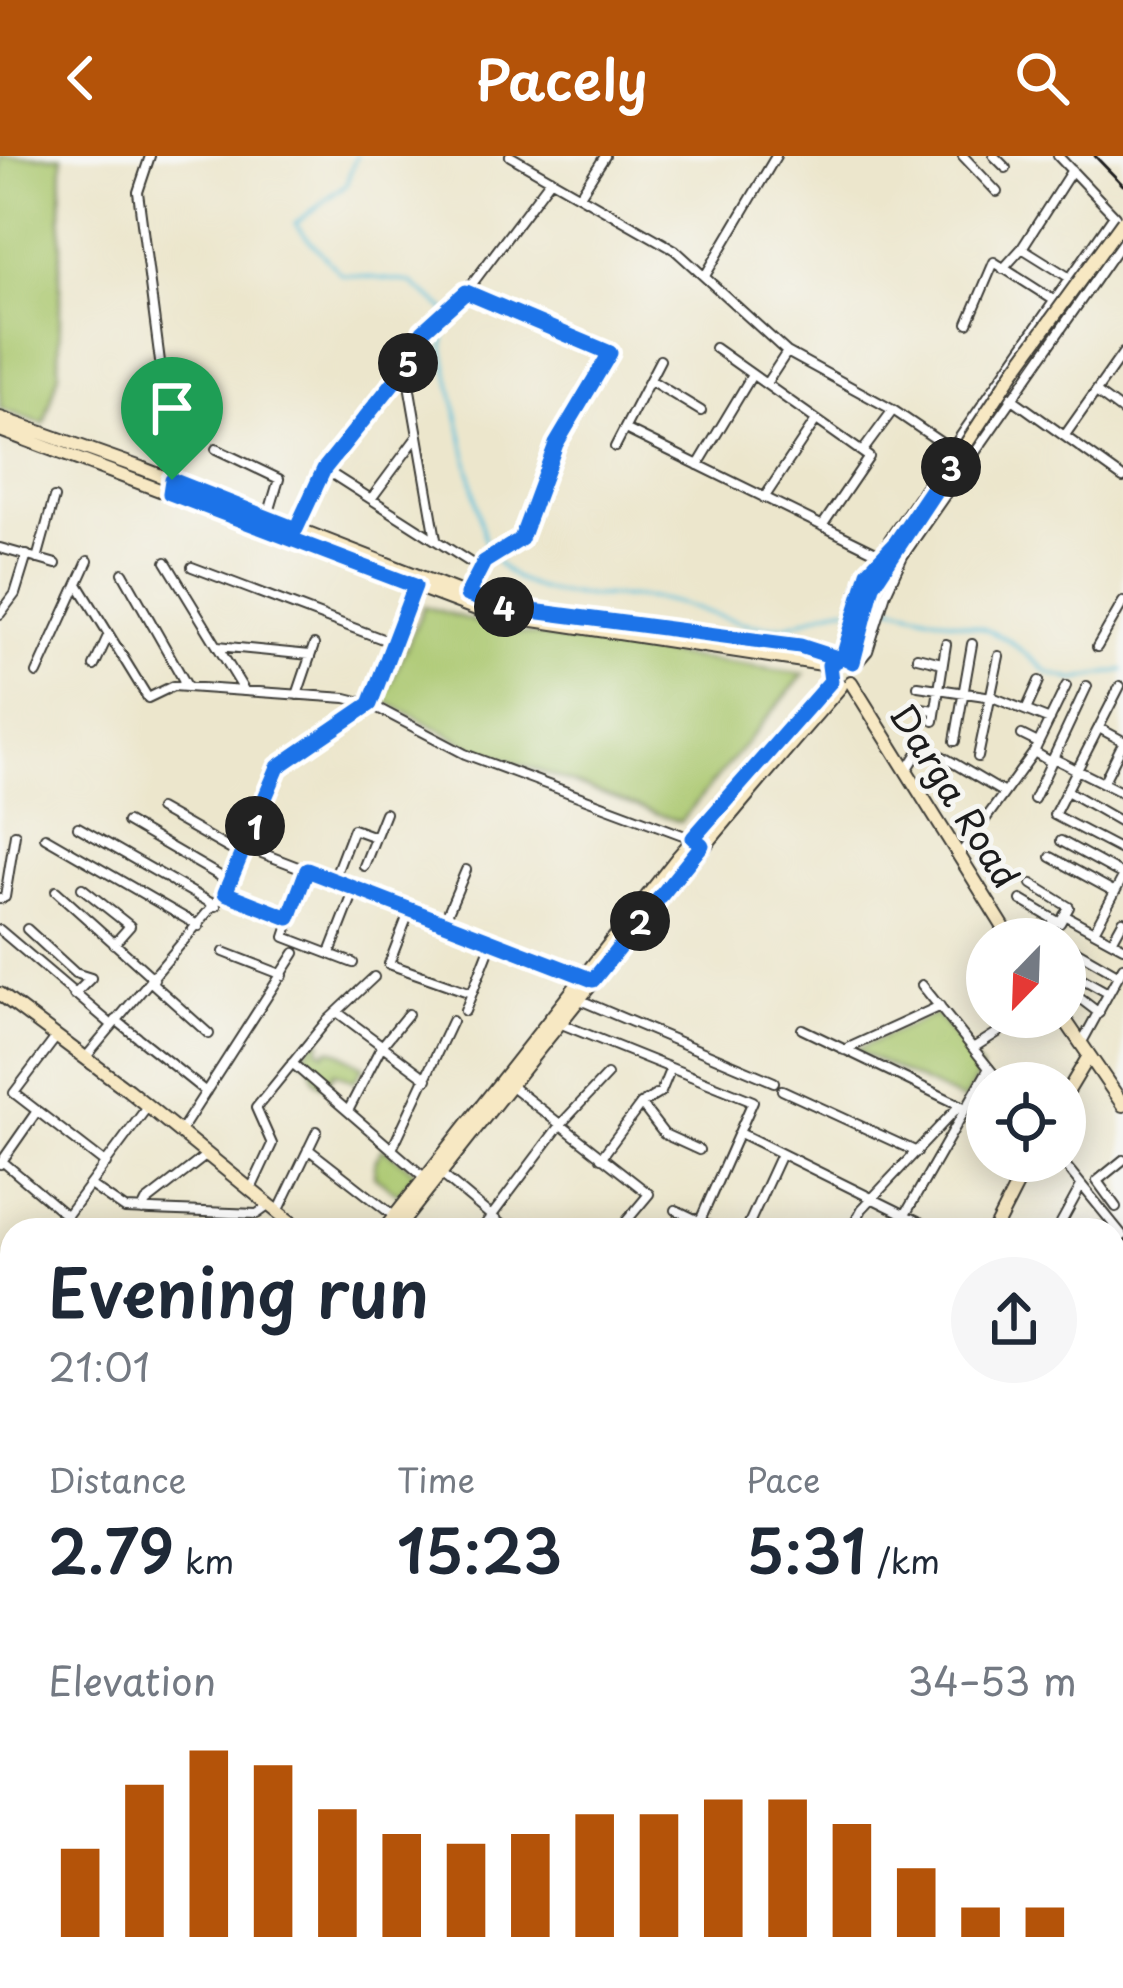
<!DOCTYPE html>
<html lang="en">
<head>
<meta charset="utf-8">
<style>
  body { margin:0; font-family:"Playpen Sans",sans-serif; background:#f6f6f7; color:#1f2937; height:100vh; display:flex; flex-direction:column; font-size:45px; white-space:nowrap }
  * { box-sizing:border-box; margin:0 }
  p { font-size:39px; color:#747a83 }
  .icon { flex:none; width:66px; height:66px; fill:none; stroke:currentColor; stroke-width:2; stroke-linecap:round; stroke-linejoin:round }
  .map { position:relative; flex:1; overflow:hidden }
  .details { position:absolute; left:0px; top:1062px; width:1125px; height:771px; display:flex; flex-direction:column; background:#fff; border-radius:36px 36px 0 0; box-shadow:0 6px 30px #0003 }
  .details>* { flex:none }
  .needle { width:78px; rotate:203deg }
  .controls { position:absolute; left:966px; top:762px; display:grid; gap:24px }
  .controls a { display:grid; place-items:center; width:120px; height:120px; border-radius:50%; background:#fff; box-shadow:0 6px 30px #0003; font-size:60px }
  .pin { position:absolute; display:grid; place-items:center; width:102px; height:102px; color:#fff; margin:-123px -51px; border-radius:50% 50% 50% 0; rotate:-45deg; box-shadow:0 0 12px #0007 }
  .pin .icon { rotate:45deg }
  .km { position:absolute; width:60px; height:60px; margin:-30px; border-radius:50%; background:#222; color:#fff; font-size:33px; line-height:60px; text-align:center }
  .round { display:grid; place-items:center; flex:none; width:126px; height:126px; border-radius:63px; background:#f6f6f7 }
  .head { display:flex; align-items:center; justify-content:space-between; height:204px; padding:0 48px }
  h1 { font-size:66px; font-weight:600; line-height:90px }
  .figures { display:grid; grid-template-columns:repeat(3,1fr); gap:18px; height:204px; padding:12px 48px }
  .figures div { display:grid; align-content:center }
  .figures b { font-size:60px; font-weight:600 }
  .figures small { font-size:33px; font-weight:400 }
  .figures p { font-size:33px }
  .chart { height:336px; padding:24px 48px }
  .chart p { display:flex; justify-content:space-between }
  .chart svg { width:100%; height:216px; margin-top:12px; stroke:#b45309; stroke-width:6 }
  header { display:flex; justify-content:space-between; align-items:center; height:156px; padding:0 48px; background:#b45309; color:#fff; font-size:54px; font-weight:600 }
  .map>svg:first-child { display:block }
</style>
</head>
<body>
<header><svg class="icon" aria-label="back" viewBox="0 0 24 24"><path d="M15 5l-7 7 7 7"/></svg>Pacely<svg class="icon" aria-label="search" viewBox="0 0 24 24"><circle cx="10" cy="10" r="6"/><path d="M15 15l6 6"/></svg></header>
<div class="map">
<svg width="1123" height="1832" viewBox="0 0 1123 1832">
  <rect width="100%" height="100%" fill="#f6f6f2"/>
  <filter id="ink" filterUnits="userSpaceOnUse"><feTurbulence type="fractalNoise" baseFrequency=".00833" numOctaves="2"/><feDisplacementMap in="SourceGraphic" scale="24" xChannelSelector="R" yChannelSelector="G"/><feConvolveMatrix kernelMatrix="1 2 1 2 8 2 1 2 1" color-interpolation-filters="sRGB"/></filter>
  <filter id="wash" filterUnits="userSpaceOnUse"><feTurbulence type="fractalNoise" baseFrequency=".004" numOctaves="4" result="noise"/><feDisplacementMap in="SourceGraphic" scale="48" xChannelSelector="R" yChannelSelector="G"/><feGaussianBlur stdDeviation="2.7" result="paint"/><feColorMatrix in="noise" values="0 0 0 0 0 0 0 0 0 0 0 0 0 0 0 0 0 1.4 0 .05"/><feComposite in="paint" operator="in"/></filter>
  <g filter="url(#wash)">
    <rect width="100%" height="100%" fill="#ece6cc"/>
    <!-- green -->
    <path fill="#abc86f" stroke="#647246" stroke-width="3" d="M 0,0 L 62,0 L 59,217 L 44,268 L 0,253 Z
      M 424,450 L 506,475 L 804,518 L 680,666 L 470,590 L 384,544 Z
      M 936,858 L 982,914 L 964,945 L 855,894 Z
      M 315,882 L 321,885 L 318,892 L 325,897 L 328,893 L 338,895 L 364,911 L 354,925 L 335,916 L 325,931 L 316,925 L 308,905 L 302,904 Z
      M 383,992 L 416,1016 L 398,1038 L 374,1020 L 375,1005 Z"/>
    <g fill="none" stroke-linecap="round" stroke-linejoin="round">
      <!-- stream -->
      <path stroke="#5dc0db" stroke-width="3" d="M 356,0 L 346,28 L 295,68 L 341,118 L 410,126 L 446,154 L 444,193 L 448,214 L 485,385 L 492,396
        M 496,405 C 533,450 606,436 657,443 C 700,449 740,475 785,469 C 807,466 826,451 848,451
        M 888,449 L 984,473 L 1007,483 L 1049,517 L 1075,524 L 1123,514
        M 1113,1517 L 1123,1508
        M 0,1545 L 12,1542"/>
    </g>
  </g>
  <g filter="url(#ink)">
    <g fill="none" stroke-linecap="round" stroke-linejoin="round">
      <!-- street casing -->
      <g stroke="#3b3a36" stroke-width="12">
        <path id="street" d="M 150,0 L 138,36 L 173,306 L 170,337
          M 510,0 L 675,94 L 787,196 L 893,254 L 949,292
          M 963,0 L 997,36
          M 994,0 L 1006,12
          M 1058,0 L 1115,60
          M 580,39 L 605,0
          M 1022,92 L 1070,122
          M 1003,113 L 1022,92 L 1072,14
          M 705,120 L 776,0
          M 968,167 L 994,106 L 1055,145
          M 715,192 L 869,301 L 822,370
          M 406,211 L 436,383
          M 650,224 L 701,255
          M 766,228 L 787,196
          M 1096,236 L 1123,256
          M 1007,239 L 1123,322
          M 625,273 L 882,399
          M 1065,279 L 1123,197
          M 615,291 L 660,204
          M 216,293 L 279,323 L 268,360
          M 862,296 L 893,254
          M 698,309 L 752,219
          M 324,313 L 479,412
          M 764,342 L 816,264
          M 371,343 L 417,281
          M 296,373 L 324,313 L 406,211 L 423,175 L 466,136 L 551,23
          M 0,392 L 56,408
          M 887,394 L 889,383 L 1114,59
          M 37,403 L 54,342
          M 166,406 L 244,534
          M 192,411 L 393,487
          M 123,417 L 187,530
          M 78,428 L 148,542 L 173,530 L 346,542 L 370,548 L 465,598 L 696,684
          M 466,441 L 484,406 L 521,383 L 557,288 L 610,197 L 466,136
          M 0,458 L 15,438 L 27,399
          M 218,490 L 310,499
          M 1097,491 L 1123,446
          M 917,501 L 942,507
          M 856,509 L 868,495 L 886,437 L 903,400 L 1123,84
          M 94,510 L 108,480
          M 37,517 L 88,405
          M 918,530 L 992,541 L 1050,564
          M 1120,530 L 1054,659 L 1123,695
          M 297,539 L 314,489
          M 915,551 L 934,554
          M 1026,554 L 1039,525
          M 934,565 L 946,488
          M 1099,572 L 1123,585
          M 1022,579 L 1038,587
          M 955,585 L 972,488
          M 978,601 L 999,500
          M 1053,602 L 1123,637
          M 1051,606 L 1034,596 L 1066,530
          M 907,614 L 923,589 L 1004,637
          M 1103,627 L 1123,587
          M 1067,635 L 1123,667
          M 1034,643 L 1087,530
          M 159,653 L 242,700
          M 127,666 L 232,727
          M 78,671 L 216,750
          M 45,681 L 199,770
          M 1061,685 L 1123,719
          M 246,691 L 586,822
          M 958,701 L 1034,596
          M 1051,701 L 1115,736
          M 364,710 L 385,657
          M 307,714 L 285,781 L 353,807
          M 333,725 L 353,673 L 375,681
          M 82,732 L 130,770 L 114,788
          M 56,735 L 154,823
          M 225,737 L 289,762
          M 0,743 L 5,741 L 15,678
          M 1021,744 L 1060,767 L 1069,751 L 1032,728
          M 410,754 L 389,808 L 471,837
          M 1064,759 L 1123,791
          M 444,766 L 466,714
          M 27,773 L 75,817 L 91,822 L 74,839
          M 0,774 L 112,869
          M 1094,775 L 1123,721
          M 1036,783 L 1056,765
          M 1112,785 L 1123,765
          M 1065,788 L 1119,819
          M 224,796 L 283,819
          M 330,797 L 355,733
          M 1065,813 L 1108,837
          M 151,826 L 209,878
          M 922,829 L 1001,927
          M 1065,831 L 1099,857
          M 580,844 L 774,926
          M 465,855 L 492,786
          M 337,856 L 427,923
          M 116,864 L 206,936
          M 559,867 L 753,945 L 700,1065
          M 802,873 L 966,952
          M 57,880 L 14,937 L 106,1008
          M 1082,886 L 1123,811
          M 973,892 L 1022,861
          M 844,894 L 940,850
          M 86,901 L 232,727 L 278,611 L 370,548 L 415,429
          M 292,907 L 424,1021
          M 510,929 L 649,1038 L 619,1074
          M 782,934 L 917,996
          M 641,948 L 664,978 L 699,994
          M 348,955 L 381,891 L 408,858
          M 180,976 L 295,797
          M 740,977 L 936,1074
          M 308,993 L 394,1060
          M 392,993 L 452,865
          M 601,1002 L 641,948 L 661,936 L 670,914
          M 2,1005 L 67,1060
          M 1062,1005 L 1123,1080
          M 0,1008 L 37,955
          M 440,1017 L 508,1074
          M 90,1029 L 125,1053 L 257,1058 L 268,1050
          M 251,1033 L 272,988 L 256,952 L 325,867 L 374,821
          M 1116,1051 L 1097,1025 L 1123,1004
          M 142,1054 L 146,1046 L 208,998
          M 676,1054 L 718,1074
          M 278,1056 L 317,975
          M 905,1059 L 989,912
          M 56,1074 L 148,950
          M 481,1074 L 560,969 L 607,919
          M 746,1074 L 781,998
          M 851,1074 L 862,1053 L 960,949
          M 1057,1074 L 1081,1030
          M 1113,1106 L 1123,1093
          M 0,1151 L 12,1135
          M 1113,1173 L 1123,1180
          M 0,1179 L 12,1187
          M 0,1201 L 12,1200
          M 1113,1234 L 1123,1219
          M 0,1275 L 11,1228
          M 0,1290 L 12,1295
          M 1113,1292 L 1123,1298
          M 1113,1389 L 1123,1364
          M 0,1429 L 12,1401
          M 1113,1440 L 1123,1445
          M 0,1443 L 12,1448
          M 0,1595 L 6,1584 L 12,1583
          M 0,1612 L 12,1617
          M 0,1678 L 12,1683
          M 1113,1686 L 1123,1694
          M 1113,1749 L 1123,1737
          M 0,1765 L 12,1770
          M 175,1821 L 192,1832
          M 519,1821 L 527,1832
          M 597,1821 L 606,1832
          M 728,1821 L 738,1832
          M 788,1821 L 796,1832
          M 870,1821 L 879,1832
          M 1019,1821 L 1031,1832
          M 0,1822 L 20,1832
          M 136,1832 L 137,1821
          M 454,1832 L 470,1821"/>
      </g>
      <!-- secondary casing -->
      <g stroke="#3b3a36" stroke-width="16">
        <path id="secondary" d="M 0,262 L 141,312 L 490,448 L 800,490 L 837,502
          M 0,274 L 487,457 L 829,509
          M 843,501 L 861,429 L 900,379
          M 853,506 L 873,429 L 957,302
          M 851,526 L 1011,783
          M 0,838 L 128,934 L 300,1074
          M 1063,861 L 1123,949
          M 1065,940 L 1089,900
          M 384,1074 L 678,701 L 831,525
          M 396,1074 C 540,889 687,707 841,530
          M 994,1074 L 1029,1005
          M 0,1360 L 12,1365
          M 0,1372 L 12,1378
          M 1113,1712 L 1123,1706
          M 1113,1725 L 1123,1719
          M 29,1832 L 31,1821
          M 42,1832 L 44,1821
          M 320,1832 L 338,1821
          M 934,1832 L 948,1821"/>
      </g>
      <!-- street -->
      <use href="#street" stroke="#fff" stroke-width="8"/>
      <!-- secondary -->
      <use href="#secondary" stroke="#f7e8c3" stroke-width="12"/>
      <!-- rail -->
      <path stroke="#1c1c1c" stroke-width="3" d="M 1095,0 L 1123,29"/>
      <!-- secondary-bridge casing -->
      <g stroke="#3b3a36" stroke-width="16" stroke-linecap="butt">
        <path id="secondary-bridge" d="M 957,302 L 1014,215 L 1123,65"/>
      </g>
      <!-- secondary-bridge -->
      <use href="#secondary-bridge" stroke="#f7e8c3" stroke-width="12"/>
    </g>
  </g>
  <g fill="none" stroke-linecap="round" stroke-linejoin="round" filter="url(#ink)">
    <!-- route casing -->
    <g stroke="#fff" stroke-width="24">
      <path id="route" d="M 172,324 L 170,337 L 415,430 L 370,548 L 278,611 L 225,737 L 289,762 L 307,714 L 593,824 L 702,689 L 693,682 L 831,525 L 829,509 L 843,501 L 868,416 L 896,386 L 942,318 L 951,311 L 873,429 L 853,506 C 847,502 844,501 837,502 L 800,490 L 502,451 L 467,439 L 484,406 L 521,383 L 556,288 L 610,197 L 466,136 L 423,175 L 406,211 L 324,313 L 296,373 L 172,324"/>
    </g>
    <!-- route -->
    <use href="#route" stroke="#1a73e8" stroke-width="15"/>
  </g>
  <g text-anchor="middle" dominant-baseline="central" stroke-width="10" stroke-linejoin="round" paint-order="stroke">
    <!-- street labels -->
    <g font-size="36" fill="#1c1c1c" stroke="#f6f6f2">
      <text transform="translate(956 639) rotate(58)">Darga Road</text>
    </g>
  </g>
</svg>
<div class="controls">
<a><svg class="needle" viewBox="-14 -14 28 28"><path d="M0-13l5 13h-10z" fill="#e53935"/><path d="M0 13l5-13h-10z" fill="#747a83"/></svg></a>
<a><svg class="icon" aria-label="locate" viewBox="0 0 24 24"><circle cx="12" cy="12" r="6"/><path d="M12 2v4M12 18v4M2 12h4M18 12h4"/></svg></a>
</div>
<div class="pin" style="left:172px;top:324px;background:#1e9e55"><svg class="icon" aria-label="arrive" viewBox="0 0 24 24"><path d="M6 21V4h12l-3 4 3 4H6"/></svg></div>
<b class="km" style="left:255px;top:670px">1</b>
<b class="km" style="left:640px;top:765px">2</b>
<b class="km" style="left:951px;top:311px">3</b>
<b class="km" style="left:504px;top:451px">4</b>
<b class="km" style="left:408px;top:207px">5</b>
<section class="details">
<div class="head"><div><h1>Evening run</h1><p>21:01</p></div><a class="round"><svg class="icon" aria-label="share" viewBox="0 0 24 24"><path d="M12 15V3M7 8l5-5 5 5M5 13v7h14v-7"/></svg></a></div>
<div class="figures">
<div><p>Distance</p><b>2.79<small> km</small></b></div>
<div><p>Time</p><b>15:23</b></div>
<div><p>Pace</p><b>5:31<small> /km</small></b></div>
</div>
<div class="chart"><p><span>Elevation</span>34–53 m</p>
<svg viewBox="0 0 160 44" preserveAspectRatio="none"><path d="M5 44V26M15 44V13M25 44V6M35 44V9M45 44V18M55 44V23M65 44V25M75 44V23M85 44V19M95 44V19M105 44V16M115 44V16M125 44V21M135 44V30M145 44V38M155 44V38"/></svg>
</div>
</section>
</div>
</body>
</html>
